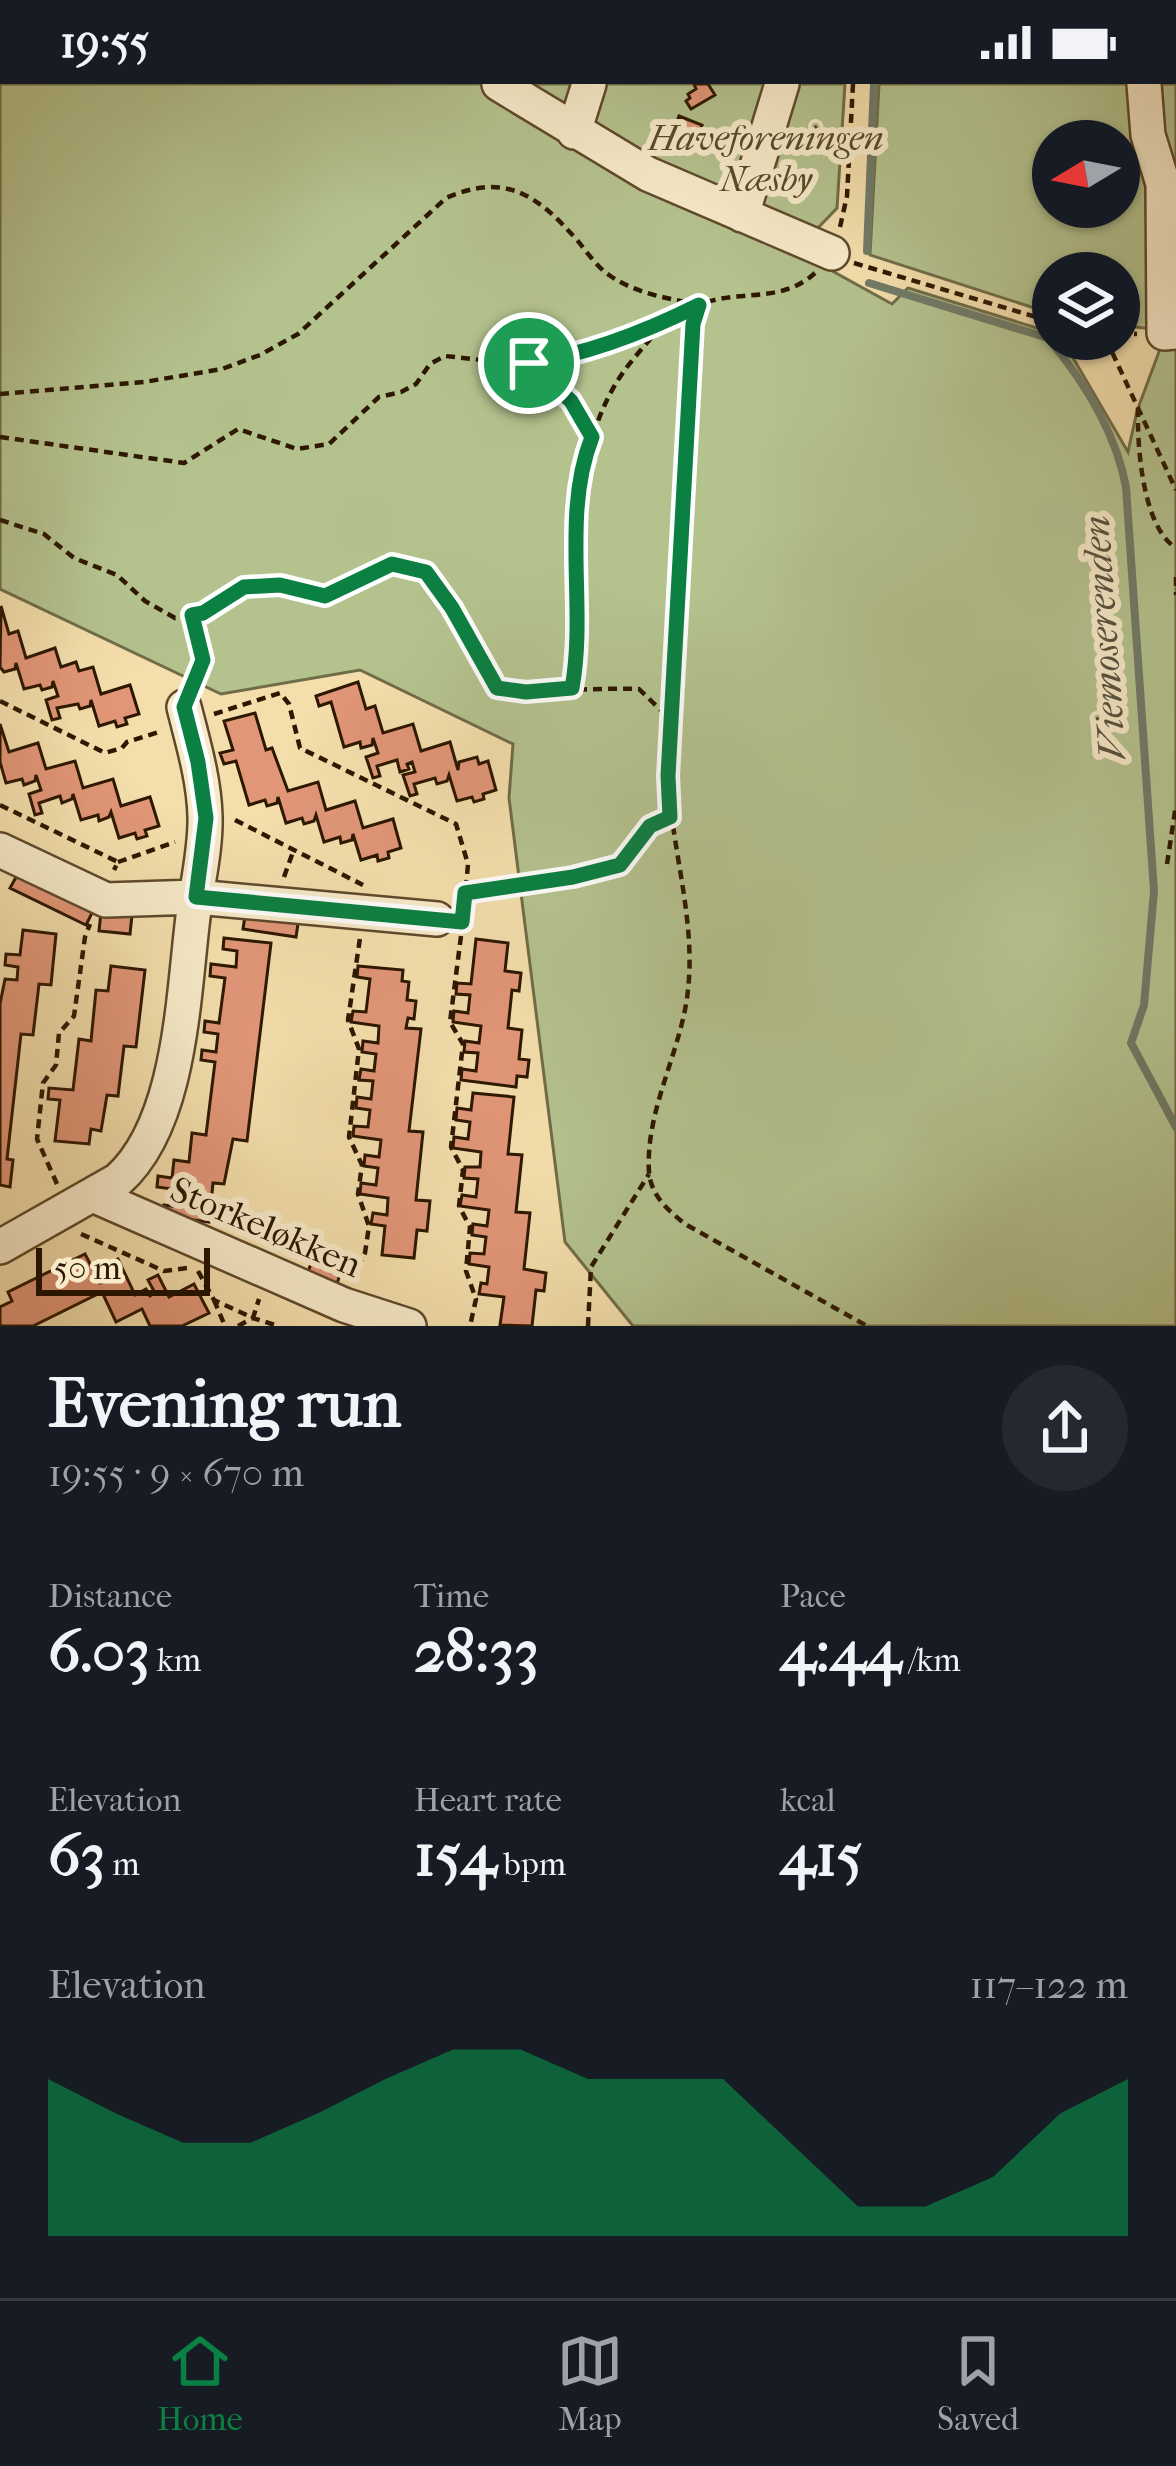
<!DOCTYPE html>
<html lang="en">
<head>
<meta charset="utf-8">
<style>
  body { margin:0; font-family:"IM FELL French Canon",serif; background:#242831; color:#f1f3f6; height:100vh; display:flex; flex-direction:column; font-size:45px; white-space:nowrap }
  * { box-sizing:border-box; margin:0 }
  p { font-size:39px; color:#9ea1a6 }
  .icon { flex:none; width:66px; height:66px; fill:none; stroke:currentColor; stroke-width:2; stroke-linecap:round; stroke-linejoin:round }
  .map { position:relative; height:1242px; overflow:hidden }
  .drawer { display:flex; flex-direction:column; background:#171b24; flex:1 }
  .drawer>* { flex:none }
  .needle { width:78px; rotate:260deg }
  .buttons { position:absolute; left:1032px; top:36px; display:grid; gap:24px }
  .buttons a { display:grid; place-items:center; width:108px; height:108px; border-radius:50%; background:#171b24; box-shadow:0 3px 9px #0004; font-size:60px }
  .scale { position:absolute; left:36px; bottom:30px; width:174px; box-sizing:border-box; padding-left:12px; border:6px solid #2d1700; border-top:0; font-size:33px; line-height:42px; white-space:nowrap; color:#2d1700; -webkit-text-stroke:9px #f7eac9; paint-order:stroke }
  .pin { position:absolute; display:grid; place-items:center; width:102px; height:102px; color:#fff; margin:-51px; border:6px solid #fff; border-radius:50%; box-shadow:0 3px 12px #0007 }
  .round { display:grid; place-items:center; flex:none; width:126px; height:126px; border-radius:63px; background:#242831 }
  .overview { display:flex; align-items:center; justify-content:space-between; height:204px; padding:0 48px }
  h1 { font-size:66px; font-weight:700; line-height:90px }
  .figures { display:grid; grid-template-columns:repeat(3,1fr); gap:18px; height:204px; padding:12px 48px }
  .figures div { display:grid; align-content:center }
  .figures b { font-size:60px; font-weight:700 }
  .figures small { font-size:33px; font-weight:400 }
  .figures p { font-size:33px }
  .chart { height:336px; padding:24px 48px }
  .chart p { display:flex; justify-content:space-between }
  .chart svg { width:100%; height:216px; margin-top:12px; fill:#0b8043; opacity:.7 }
  .status { display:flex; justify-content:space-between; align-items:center; height:84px; padding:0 60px; background:#171b24; direction:ltr }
  .status svg { height:33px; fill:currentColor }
  .dock { display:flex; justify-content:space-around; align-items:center; height:168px; border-top:3px solid #363941; background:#171b24; font-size:33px; color:#9ea1a6 }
  .dock a { display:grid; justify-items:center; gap:6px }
  .dock .on { color:#0b8043 }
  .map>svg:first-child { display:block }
</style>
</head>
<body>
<div class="status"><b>19:55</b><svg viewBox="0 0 49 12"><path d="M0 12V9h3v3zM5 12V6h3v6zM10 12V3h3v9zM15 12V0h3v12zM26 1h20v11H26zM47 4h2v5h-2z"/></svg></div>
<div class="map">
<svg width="1176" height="1242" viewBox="0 0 1176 1242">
  <rect width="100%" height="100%" fill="#f3deac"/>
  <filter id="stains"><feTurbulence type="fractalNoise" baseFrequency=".00167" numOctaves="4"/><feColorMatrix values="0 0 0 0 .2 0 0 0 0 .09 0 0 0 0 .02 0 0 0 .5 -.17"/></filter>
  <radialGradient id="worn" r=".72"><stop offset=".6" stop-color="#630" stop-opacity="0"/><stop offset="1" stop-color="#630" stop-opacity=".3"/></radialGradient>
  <!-- green -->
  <path fill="#b4c28e" stroke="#706c47" stroke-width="3" fill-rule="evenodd" d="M 0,0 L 845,0 L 837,124 L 796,167 L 892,220 L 908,204 L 1053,249 L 1053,255 L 1062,255 L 1128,368 L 1137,327 L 1163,257 L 1176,255 L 1176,1242 L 633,1242 L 565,1158 L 509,714 L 513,660 L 360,586 L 221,610 L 0,505 Z
    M 879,0 L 1176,0 L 1176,248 L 1119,241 L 1119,189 L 1053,189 L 1053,230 L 870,171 ZM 1053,57 L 1119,57 L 1119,123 L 1053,123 Z"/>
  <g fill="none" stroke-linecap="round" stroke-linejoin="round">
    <!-- stream -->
    <path stroke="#707a68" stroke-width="8" d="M 867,167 L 874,0
      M 869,199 L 1048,254 C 1083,296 1116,349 1126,403 L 1154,807 L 1144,921 L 1131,959 L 1176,1043"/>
  </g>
  <!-- building -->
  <path fill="#e19678" stroke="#2d1700" stroke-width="3" d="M 694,0 L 708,0 L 715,11 L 691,25 L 686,17 L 690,14 L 688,10 L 696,5 Z
    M 679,32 L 702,41 L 693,66 L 678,59 L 680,54 L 672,51 Z
    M 1,522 L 9,550 L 18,547 L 26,574 L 55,564 L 61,583 L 76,578 L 79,587 L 93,583 L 101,610 L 130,601 L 139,630 L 125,634 L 127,640 L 117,643 L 115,637 L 99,642 L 91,616 L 90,622 L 80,625 L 78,620 L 57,624 L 60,634 L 52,636 L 46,616 L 58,612 L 53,597 L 52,603 L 42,606 L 40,601 L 24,605 L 16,579 L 15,585 L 4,588 L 0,583 Z
    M 358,598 L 366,625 L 375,622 L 383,649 L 413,640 L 421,667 L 450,658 L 458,686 L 459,678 L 477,673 L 479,680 L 488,677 L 496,706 L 483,710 L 484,715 L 474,718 L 472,713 L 457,717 L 449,691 L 447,697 L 437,700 L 435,694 L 414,700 L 417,710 L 410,712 L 403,691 L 415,688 L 412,678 L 407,680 L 409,685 L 400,688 L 397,676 L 377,682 L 380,692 L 373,694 L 366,673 L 378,669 L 373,654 L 372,661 L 361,664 L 360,658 L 344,663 L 331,618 L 319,622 L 316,612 Z
    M 255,629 L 266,666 L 272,664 L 288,707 L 318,698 L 326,726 L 355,717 L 363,744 L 393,735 L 401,764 L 388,768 L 389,774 L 378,777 L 377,771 L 361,776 L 353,750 L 352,756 L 341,759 L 340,753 L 324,758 L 316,731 L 314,737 L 304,740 L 302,734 L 286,739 L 278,713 L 277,719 L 267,722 L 265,716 L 249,721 L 236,677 L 224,680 L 220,669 L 233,666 L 224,637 Z
    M 0,640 L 9,668 L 38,659 L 46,685 L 75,677 L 83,704 L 113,695 L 121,722 L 150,713 L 159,742 L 145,746 L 147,752 L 137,755 L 135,749 L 119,754 L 111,728 L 109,733 L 99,737 L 98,731 L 81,736 L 73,710 L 72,715 L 62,719 L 60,712 L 39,719 L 42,729 L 35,731 L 29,710 L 41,706 L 36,691 L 35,697 L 24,701 L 22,695 L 6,699 L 0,678 Z
    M 20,786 L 95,823 L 86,841 L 10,804 Z
    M 246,825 L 299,833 L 296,853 L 243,845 Z
    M 101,828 L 132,831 L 130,850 L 99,847 Z
    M 23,846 L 56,850 L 51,901 L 39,900 L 33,951 L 21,950 L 7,1075 L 13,1076 L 10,1103 L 0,1101 L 0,920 L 5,895 L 17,896 L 18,883 L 5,881 L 6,870 L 20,871 Z
    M 224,854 L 271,859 L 247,1057 L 233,1055 L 224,1100 L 213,1099 L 209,1138 L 163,1132 L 164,1121 L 178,1123 L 180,1106 L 157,1103 L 158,1092 L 172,1094 L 174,1076 L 189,1078 L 192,1049 L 206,1051 L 215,978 L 201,976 L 202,966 L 216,968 L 218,950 L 204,948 L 205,937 L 219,939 L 225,894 L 210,892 L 211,880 L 236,883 L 237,867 L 223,865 Z
    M 476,855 L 508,859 L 505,887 L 521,889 L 519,907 L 512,906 L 508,944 L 522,946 L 519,975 L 529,976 L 527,993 L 517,992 L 516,1003 L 461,996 L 462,985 L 476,987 L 478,969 L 464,968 L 465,957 L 479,959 L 481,942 L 453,938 L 454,927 L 468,929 L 470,911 L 456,910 L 457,899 L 471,900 Z
    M 111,882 L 145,886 L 136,963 L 124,962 L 118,1012 L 107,1011 L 101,1047 L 91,1045 L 89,1060 L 55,1057 L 60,1016 L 48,1015 L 49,1004 L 73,1006 L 79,955 L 91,957 L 96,906 L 108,907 Z
    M 358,882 L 403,886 L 402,897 L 409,898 L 407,916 L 416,917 L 414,935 L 408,934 L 406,944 L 421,945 L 409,1047 L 423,1048 L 416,1116 L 430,1117 L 427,1147 L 417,1146 L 414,1174 L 382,1171 L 385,1142 L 371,1140 L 373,1129 L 387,1131 L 388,1114 L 360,1110 L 361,1099 L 376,1101 L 378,1084 L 364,1082 L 365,1071 L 379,1073 L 381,1056 L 353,1052 L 354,1042 L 368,1043 L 370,1026 L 356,1024 L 357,1013 L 371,1015 L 373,997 L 359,996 L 361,985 L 374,987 L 376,970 L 362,968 L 363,957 L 378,959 L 379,942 L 351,938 L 353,927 L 366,928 L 370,895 L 357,893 Z
    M 473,1009 L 514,1013 L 508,1070 L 522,1071 L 516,1128 L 530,1129 L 524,1185 L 546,1189 L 544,1207 L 536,1206 L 532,1242 L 500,1241 L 504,1213 L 479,1210 L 481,1199 L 487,1200 L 489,1183 L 469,1180 L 470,1169 L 484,1170 L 486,1153 L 472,1151 L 473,1140 L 487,1142 L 489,1126 L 460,1122 L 462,1111 L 476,1113 L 478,1095 L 464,1094 L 465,1083 L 480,1083 L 481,1068 L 453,1064 L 454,1053 L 468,1055 L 470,1038 L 456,1036 L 457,1024 L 471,1026 Z
    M 85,1170 L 100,1199 L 115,1192 L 108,1180 L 118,1175 L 135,1211 L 146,1205 L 150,1212 L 155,1209 L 148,1196 L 158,1191 L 169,1213 L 194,1200 L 209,1229 L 182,1242 L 150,1242 L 142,1225 L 116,1238 L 102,1208 L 33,1242 L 0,1242 L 0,1223 L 12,1217 L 8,1208 Z
    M 312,1177 L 341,1187 L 335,1206 L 305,1196 Z"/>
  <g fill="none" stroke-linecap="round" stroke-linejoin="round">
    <!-- minor casing -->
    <g stroke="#5e492b" stroke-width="38">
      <path id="minor" d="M 499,0 L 648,90 L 832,169
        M 1144,0 L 1148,51 L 1163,100 L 1164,249 L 1176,248
        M 574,48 L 589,0
        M 742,131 L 782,0
        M 0,766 L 106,816 L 196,813 L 437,835
        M 95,1112 L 344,1221 L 409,1242
        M 0,1163 L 118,1096 C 181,1040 183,912 193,833 C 197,801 206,765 205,732 C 204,695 193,659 184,623"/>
    </g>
    <!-- path -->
    <path stroke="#2d1700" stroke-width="4.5" stroke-dasharray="9 6" stroke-linecap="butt" d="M 840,143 L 847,112 L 853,0
      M 854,179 L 1053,238
      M 815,189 C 780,221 739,204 699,221 L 693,240 L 668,692 C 671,763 696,835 688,906 C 682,966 645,1026 649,1088 C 651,1112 668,1126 685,1140 L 867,1242
      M 1119,250 L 1137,250
      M 1106,255 L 1176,406
      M 531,281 L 571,317 L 592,353
      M 0,310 L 144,298 L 222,285 L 260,271 L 298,250 L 446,114 C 506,88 537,111 577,156 C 587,168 597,183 609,191 C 636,210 668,214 699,221
      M 1138,324 C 1137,360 1142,443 1176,464
      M 0,353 L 184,379 L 238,345 L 297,365 L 329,360 L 379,313 L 401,308 L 416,300 L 430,280 L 445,272 L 518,280 L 563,274 L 616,258 L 699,221
      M 0,436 L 44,450 L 74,474 L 117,491 L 145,517 L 175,534 L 203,529 L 244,503 L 280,501 L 325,512 L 392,480 L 426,487 L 452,524 L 497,604 C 544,610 592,603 639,605 L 671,636
      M 1176,493 L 1176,511
      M 192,531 L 203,576 L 195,600
      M 572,604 C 591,502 559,397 615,301 C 627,280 646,261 661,242
      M 0,617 L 105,669 L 122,664 L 127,658 L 159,648
      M 214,630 L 280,609 L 289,620 L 300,664 L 456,740 L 468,780 L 464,826
      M 0,721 L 118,778 L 114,786
      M 235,736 L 363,801
      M 118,778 L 175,758
      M 1167,780 L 1176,721
      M 284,793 L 294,765
      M 465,809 L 573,793 L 620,781 L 650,742 L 669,733
      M 461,852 L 450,938 L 463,960 L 451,1063 L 463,1086 L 459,1122 L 470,1143 L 466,1187 L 476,1215 L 470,1242
      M 57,1100 L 37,1055 L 43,999 L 56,981 L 59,949 L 74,932 L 85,853 L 90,840
      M 81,1150 L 164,1187 L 187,1184
      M 198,1187 L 214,1216 L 253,1234 L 259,1215
      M 351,1197 L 365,1169 L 369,1142 L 358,1110 L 362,1081 L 349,1053 L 359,965 L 348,936 L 360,854
      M 214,1216 L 225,1242
      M 238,1242 L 253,1234 L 278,1242
      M 588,1242 L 591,1183 L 649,1090"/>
    <!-- minor -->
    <use href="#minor" stroke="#f7eac9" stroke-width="33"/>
  </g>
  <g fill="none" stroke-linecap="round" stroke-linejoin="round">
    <!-- route casing -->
    <g stroke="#fff" stroke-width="24">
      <path id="route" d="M 699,221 L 693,240 L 668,692 L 670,733 L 650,742 L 620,781 L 573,793 L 465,809 L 462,838 L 196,813 L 206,734 L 198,678 L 184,623 L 203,576 L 192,531 L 203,529 L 244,503 L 280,501 L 325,512 L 392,480 L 426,488 L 452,524 L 497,604 L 526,608 L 572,604 C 587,523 561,432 592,353 L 571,317 L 529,279 C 589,270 645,248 699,221 Z"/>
    </g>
    <!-- route -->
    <use href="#route" stroke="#0b8043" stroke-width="15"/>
  </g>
  <g text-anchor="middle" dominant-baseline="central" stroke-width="12" stroke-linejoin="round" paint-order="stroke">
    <!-- park labels -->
    <g font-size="36" font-style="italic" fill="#564a2b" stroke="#f7eac9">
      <text x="766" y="54">Haveforeningen<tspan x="766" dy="41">Næsby</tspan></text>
    </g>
    <!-- street labels -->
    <g font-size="36" fill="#2d1700" stroke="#f7eac9">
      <text transform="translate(266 1143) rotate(23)">Storkeløkken</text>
    </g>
    <!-- water labels -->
    <g font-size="39" font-style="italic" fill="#54513d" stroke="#f7eac9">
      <text transform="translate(1104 554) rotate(-94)">Viemoserenden</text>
    </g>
  </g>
  <rect width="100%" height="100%" filter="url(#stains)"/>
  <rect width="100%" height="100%" fill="url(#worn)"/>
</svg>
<div class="buttons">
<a><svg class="needle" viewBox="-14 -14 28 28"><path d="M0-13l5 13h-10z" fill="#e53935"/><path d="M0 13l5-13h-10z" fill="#9ea1a6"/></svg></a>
<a><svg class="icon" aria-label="layers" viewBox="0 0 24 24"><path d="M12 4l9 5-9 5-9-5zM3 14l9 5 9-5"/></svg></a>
</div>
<div class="scale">50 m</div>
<div class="pin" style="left:529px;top:279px;background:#1e9e55"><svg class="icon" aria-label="arrive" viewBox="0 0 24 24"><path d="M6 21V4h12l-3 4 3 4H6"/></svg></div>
</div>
<section class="drawer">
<div class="overview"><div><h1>Evening run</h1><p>19:55 · 9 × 670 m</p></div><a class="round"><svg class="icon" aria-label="share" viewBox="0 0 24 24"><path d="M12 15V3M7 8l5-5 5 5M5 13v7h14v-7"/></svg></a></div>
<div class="figures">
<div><p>Distance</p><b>6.03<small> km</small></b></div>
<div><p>Time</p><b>28:33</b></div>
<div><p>Pace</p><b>4:44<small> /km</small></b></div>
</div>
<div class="figures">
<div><p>Elevation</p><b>63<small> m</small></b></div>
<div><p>Heart rate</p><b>154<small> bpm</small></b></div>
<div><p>kcal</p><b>415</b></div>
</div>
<div class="chart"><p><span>Elevation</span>117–122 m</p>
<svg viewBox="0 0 160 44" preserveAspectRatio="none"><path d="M0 44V12L10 19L20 25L30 25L40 19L50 12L60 6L70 6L80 12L90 12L100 12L110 25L120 38L130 38L140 32L150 19L160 12V44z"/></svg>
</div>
</section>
<nav class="dock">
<a class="on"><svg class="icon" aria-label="home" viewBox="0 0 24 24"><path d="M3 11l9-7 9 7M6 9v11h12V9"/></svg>Home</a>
<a><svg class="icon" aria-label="map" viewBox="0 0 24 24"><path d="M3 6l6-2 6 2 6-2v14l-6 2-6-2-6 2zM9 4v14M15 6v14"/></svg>Map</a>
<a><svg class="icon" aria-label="saved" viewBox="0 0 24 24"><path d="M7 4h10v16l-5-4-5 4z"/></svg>Saved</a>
</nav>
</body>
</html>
